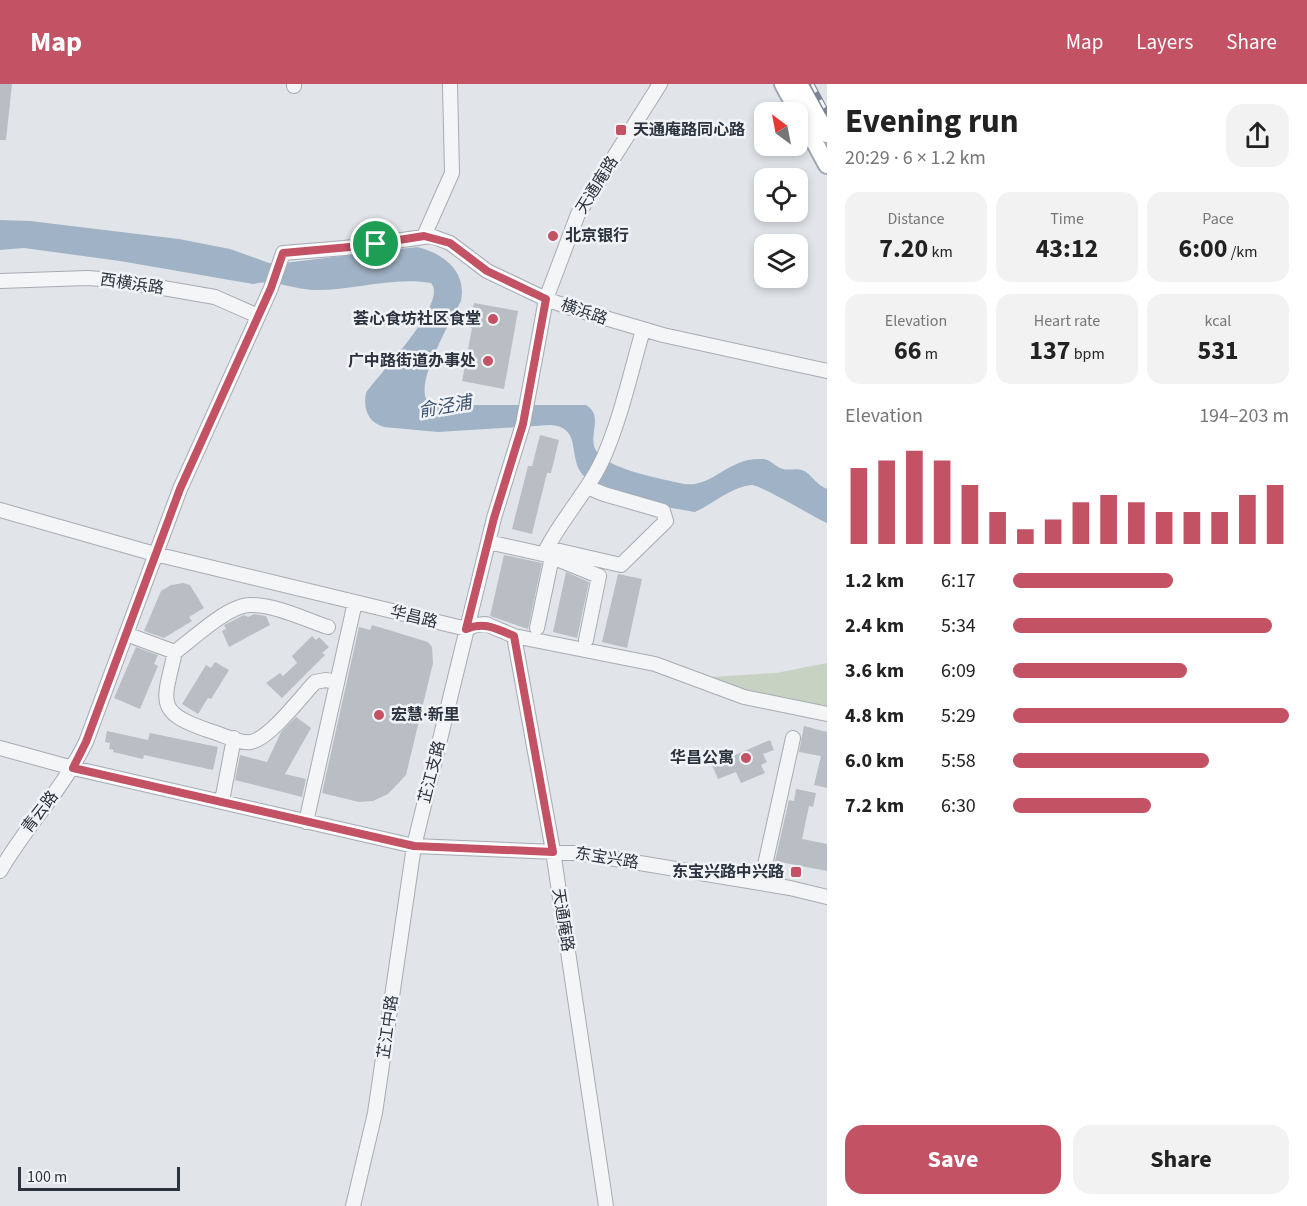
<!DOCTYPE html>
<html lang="en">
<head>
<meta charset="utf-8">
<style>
  body { margin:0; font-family:"Source Sans 3","Noto Sans SC",sans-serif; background:#f2f2f2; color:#222; height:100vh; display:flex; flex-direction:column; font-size:22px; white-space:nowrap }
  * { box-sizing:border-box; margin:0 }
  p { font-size:20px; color:#767676 }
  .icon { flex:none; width:33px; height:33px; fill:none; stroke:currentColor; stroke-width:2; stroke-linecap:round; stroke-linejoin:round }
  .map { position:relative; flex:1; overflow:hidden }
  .sheet { display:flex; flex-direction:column; background:#fff; width:480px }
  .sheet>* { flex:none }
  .needle { width:39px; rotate:328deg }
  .buttons { position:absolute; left:754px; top:18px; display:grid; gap:12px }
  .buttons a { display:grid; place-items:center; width:54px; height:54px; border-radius:12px; background:#fff; box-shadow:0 3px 9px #0003; font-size:30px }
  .scale { position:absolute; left:18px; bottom:15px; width:162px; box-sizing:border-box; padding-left:6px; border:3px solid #2b333f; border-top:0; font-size:16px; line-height:21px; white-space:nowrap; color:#2b333f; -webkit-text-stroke:4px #f1f3f6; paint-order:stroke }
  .pin { position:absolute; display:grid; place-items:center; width:51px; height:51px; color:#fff; margin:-26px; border:3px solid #fff; border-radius:50%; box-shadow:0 2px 6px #0007 }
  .round { display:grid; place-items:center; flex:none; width:63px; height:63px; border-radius:18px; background:#f2f2f2 }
  .overview { display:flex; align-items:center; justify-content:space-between; height:102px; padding:0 18px }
  h1 { font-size:33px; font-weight:700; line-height:45px }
  .stats { display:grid; grid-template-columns:repeat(3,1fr); gap:9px; height:102px; padding:6px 18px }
  .stats div { display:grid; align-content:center; border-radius:15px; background:#f2f2f2; text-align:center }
  .stats b { font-size:26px; font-weight:700 }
  .stats small { font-size:16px; font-weight:400 }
  .stats p { font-size:16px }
  .chart { height:168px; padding:12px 18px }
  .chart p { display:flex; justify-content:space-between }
  .chart svg { width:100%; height:108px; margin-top:6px; stroke:#c25264; stroke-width:6 }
  .button { display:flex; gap:12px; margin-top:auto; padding:12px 18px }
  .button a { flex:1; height:69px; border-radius:18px; background:#c25264; color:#fff; font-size:24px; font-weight:700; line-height:69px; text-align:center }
  .button a+a { background:#f2f2f2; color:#222 }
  ul { padding:0 18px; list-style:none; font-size:20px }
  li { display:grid; grid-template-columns:96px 72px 1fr; align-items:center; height:45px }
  li i { height:15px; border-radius:8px; background:#c25264 }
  header { display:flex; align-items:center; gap:36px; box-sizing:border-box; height:84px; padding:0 30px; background:#c25264; color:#fff }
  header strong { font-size:28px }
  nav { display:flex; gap:33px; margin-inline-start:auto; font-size:21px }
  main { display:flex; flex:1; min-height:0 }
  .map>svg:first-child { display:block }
</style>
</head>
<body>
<header>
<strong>Map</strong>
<nav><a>Map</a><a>Layers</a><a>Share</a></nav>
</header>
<main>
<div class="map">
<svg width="827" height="1122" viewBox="0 0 827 1122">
  <rect width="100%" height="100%" fill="#e1e4e9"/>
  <!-- green -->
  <path fill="#c7d2c3" d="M 827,579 L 827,623 L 746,606 L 711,593 L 776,589 Z"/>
  <!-- water -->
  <path fill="#a0b2c5" d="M 0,136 L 30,137 L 179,155 L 230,165 L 269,179 L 284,179 L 417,163 C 443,169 467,187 461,217 C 451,237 413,301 428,318 L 446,321 L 586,321 C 605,332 586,354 597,368 C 610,386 663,395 684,400 C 713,404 728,373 762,375 C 771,375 775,383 783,385 C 790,387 798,383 806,388 C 814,394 817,401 827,405 L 827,439 C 813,433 760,400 751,401 C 731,403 713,420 695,428 C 669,424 604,411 585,393 C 566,375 584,343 550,341 L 438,348 L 384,343 C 368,338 363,325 366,309 C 379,290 449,219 431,199 C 392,192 352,207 313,206 C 291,205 275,195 253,200 L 120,177 L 24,164 L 0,166 Z"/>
  <!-- building -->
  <path fill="#b9bec5" d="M 0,0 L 12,0 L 6,56 L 0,56 Z
    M 474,219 L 518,227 L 504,305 L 462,297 L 472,244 L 468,243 Z
    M 540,351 L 559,356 L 551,389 L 547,389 L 532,450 L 512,445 L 528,382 L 532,382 Z
    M 504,471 L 542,479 L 528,545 L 490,532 Z
    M 566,488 L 589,498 L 577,554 L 553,548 Z
    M 618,490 L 642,495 L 627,564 L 602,558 Z
    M 183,499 L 190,501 L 204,524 L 189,533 L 192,537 L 164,554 L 144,547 L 161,507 L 171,501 Z
    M 254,530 L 266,532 L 270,541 L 229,563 L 222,547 L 226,545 L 224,541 L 244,531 L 248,533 Z
    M 372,541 L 428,558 L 432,563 L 433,579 L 406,691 L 388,710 L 373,717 L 359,718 L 322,709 L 359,543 L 370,546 Z
    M 312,552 L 316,556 L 319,553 L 329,563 L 322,569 L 325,571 L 282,614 L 266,599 L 280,589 L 283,592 L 297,579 L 292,572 Z
    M 136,563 L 158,571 L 154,580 L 158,582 L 140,625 L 114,614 Z
    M 215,578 L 229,586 L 211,615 L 208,614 L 198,630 L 182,620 L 206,581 L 211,584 Z
    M 296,633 L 311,644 L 285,690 L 306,695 L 302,713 L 235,696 L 240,671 L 267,678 L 281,648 Z
    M 804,642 L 827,648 L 827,704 L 814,701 L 821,672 L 799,668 Z
    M 107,647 L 148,656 L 150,649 L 218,663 L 213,686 L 144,671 L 143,675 L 113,668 L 114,666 L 109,665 L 110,659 L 105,658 Z
    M 770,656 L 774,666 L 763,670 L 767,678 L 761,681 L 765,689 L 741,699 L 736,688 L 718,695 L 712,681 Z
    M 796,705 L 816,709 L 813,723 L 809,722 L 802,755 L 827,760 L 827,787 L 775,777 L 789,716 L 794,717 Z"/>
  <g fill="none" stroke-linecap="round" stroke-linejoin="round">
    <!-- minor casing -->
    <g stroke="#a7abb3" stroke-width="16">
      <path id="minor" d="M 294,2 L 294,0
        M 424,152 L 452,89 L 450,0
        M 0,197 L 87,194 L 117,196 L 215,213 L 258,232
        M 587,403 L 604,410 L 663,427 L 666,437 L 621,481 L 547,464 C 564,431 591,404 605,370 C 622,330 631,287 643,246
        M 0,426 L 155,470 L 467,545 L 475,541 L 486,540 L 514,552 L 655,580 L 744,613 L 827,630
        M 488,458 L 547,471 L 599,492 L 586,556
        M 328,543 C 304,535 276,521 251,521 C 229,520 193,555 175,568 C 163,620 155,628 210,647 C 222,650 239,660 251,658 C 270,654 301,613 315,598 L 326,596 L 337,598
        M 537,544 L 552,473
        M 126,550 L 175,568
        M 514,552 L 553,767 L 606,1122
        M 0,664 L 73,684 L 414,762 L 579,769 L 790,804 L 827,813
        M 222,717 L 234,654
        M 306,738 L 355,518
        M 0,787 C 26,742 63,705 86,658 L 180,405 L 271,204 L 283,169 L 345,164 L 431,152 L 450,159 L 487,187 L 546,215 L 571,224 L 663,251 L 827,287
        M 761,799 L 793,654
        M 353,1122 L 375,1029 L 414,762 L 494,434 L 523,340 L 546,215 L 578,130 L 660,0"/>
    </g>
    <!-- major casing -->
    <g stroke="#a2a9b3" stroke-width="20">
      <path id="major" d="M 783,0 L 827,81
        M 799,0 L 827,50"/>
    </g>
    <!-- minor -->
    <use href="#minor" stroke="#f4f5f7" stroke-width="14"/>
    <!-- major -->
    <use href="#major" stroke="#fff" stroke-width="16"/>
    <!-- rail casing -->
    <g stroke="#7c8491" stroke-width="5">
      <path id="rail" d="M 812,0 L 827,28"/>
    </g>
    <!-- rail -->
    <use href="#rail" stroke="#f1f3f6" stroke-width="3" stroke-dasharray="9" stroke-linecap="butt"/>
  </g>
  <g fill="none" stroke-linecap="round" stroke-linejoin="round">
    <!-- route casing -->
    <g stroke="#fff" stroke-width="12">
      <path id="route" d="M 424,152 L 450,159 L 487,187 L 546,215 L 523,340 L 494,434 L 466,545 C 484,537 497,545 514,552 L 553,768 L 414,762 L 73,684 L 86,658 L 180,405 L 271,204 L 283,169 L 361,162 Z"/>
    </g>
    <!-- route -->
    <use href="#route" stroke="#c25264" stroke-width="8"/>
  </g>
  <!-- markers -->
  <g fill="#c25264" stroke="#f1f3f6" stroke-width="2">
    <rect x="615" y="40" width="12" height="12" rx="3"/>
    <circle cx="553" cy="152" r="6"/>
    <circle cx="493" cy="235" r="6"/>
    <circle cx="488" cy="277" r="6"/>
    <circle cx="379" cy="631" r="6"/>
    <circle cx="746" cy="674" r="6"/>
    <rect x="790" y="782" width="12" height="12" rx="3"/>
  </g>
  <g text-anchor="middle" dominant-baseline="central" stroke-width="5" stroke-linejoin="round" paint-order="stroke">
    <!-- poi labels -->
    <g font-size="16" font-weight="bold" fill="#2b333f" stroke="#f1f3f6" text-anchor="end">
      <text x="633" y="46" text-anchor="start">天通庵路同心路</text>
      <text x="565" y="152" text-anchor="start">北京银行</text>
      <text x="481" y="235">荟心食坊社区食堂</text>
      <text x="476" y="277">广中路街道办事处</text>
      <text x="391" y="631" text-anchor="start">宏慧·新里</text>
      <text x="734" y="674">华昌公寓</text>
      <text x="784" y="788">东宝兴路中兴路</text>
    </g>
    <!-- street labels -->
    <g font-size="16" fill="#2b333f" stroke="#f1f3f6">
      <text transform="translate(597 101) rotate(-58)">天通庵路</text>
      <text transform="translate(132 200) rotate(8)">西横浜路</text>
      <text transform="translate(584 228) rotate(19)">横浜路</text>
      <text transform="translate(414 533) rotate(14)">华昌路</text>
      <text transform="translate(432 688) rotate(-76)">芷江支路</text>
      <text transform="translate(40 728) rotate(-52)">青云路</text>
      <text transform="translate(607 774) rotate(9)">东宝兴路</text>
      <text transform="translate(563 836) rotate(81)">天通庵路</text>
      <text transform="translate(388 943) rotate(-82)">芷江中路</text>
    </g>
    <!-- water labels -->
    <g font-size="18" font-style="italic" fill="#39526f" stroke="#f1f3f6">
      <text transform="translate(445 323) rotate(-10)">俞泾浦</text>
    </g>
  </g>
</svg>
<div class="buttons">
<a><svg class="needle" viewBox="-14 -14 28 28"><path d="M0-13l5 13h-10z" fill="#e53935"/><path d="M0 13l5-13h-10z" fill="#767676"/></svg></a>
<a><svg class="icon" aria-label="locate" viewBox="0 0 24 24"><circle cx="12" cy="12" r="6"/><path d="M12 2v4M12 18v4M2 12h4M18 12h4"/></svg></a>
<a><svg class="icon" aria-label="layers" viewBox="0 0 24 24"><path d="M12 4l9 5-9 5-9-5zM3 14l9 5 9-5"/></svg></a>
</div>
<div class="scale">100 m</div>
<div class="pin" style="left:376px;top:160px;background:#1e9e55"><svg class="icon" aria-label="arrive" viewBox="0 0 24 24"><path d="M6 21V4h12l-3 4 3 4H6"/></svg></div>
</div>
<section class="sheet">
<div class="overview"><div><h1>Evening run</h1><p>20:29 · 6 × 1.2 km</p></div><a class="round"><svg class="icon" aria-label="share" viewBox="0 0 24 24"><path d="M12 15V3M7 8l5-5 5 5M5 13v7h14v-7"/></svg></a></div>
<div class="stats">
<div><p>Distance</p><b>7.20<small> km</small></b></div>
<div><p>Time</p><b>43:12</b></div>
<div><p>Pace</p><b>6:00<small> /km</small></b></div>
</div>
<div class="stats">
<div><p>Elevation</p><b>66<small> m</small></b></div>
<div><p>Heart rate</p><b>137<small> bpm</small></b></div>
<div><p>kcal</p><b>531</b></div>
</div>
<div class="chart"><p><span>Elevation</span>194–203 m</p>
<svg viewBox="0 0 160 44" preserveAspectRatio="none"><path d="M5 44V13M15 44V10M25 44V6M35 44V10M45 44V20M55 44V31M65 44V38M75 44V34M85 44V27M95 44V24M105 44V27M115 44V31M125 44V31M135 44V31M145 44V24M155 44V20"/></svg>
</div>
<ul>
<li><b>1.2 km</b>6:17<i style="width:58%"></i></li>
<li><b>2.4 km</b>5:34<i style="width:94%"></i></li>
<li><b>3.6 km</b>6:09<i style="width:63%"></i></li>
<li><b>4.8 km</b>5:29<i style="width:100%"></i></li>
<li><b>6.0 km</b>5:58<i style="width:71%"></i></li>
<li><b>7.2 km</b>6:30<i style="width:50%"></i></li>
</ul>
<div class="button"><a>Save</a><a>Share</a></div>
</section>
</main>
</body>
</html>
